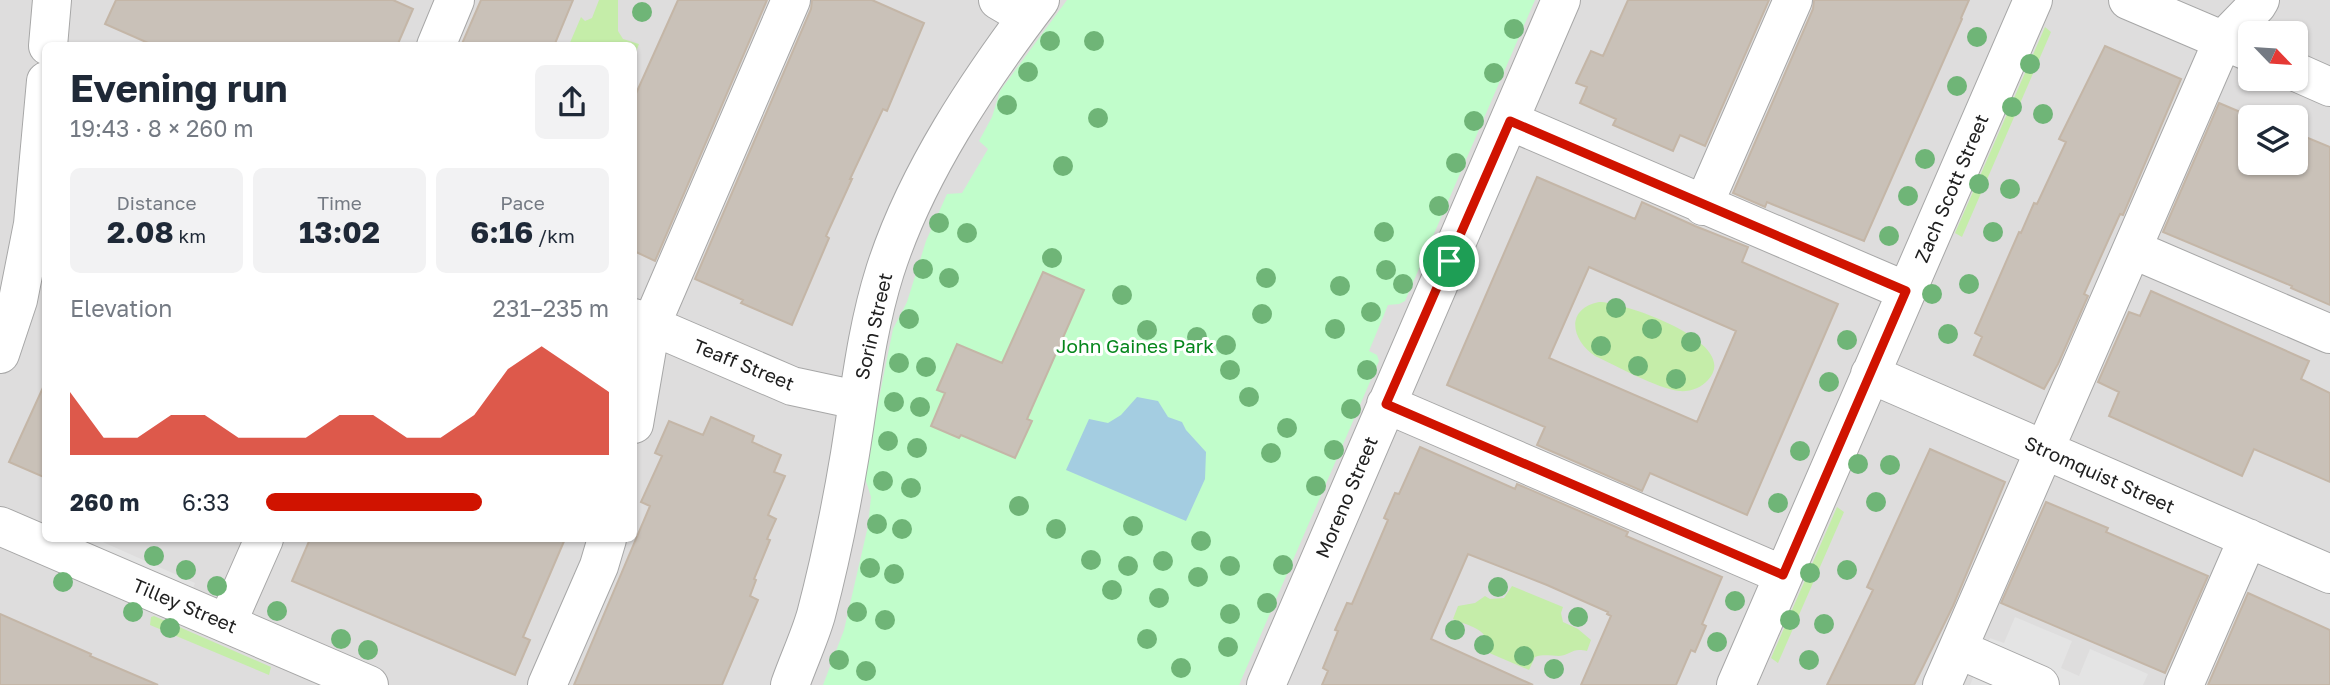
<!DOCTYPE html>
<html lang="en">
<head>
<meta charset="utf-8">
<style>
  body { margin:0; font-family:"Golos Text",sans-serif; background:#f2f2f3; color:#1f2937; height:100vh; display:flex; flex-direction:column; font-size:26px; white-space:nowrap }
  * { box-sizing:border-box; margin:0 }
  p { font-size:23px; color:#747a83 }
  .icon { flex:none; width:38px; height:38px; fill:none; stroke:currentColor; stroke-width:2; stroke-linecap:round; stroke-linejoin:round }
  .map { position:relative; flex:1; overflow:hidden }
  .sheet { position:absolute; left:42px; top:42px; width:595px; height:500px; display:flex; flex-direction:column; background:#fff; border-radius:10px; box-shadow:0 2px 5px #0004 }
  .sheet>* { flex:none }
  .needle { width:46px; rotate:115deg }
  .controls { position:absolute; left:2238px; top:21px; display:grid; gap:14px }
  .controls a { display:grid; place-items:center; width:70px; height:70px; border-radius:10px; background:#fff; box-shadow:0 2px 5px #0004; font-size:35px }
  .pin { position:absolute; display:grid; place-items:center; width:60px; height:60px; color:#fff; margin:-30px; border:4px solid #fff; border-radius:50%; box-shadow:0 2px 7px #0007 }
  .round { display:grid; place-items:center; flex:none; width:74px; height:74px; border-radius:10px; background:#f2f2f3 }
  .head { display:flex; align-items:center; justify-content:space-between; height:119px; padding:0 28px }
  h1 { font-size:38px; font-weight:700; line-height:52px }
  .stats { display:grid; grid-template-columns:repeat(3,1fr); gap:10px; height:119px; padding:7px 28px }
  .stats div { display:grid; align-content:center; border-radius:10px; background:#f2f2f3; text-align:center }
  .stats b { font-size:30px; font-weight:700 }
  .stats small { font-size:19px; font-weight:400 }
  .stats p { font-size:19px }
  .chart { height:196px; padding:14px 28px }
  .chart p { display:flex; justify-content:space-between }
  .chart svg { width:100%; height:126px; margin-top:7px; fill:#d01300; opacity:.7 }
  ul { padding:0 28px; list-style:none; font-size:23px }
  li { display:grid; grid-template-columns:112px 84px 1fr; align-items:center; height:52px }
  li i { height:18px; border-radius:9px; background:#d01300 }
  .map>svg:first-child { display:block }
</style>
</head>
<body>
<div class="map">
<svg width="2330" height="685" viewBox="0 0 2330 685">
  <rect width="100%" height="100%" fill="#f1eee6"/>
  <!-- residential -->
  <path fill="#dedddd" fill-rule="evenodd" d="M 0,0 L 2330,0 L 2330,685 L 0,685 ZM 2250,33 L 2296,33 L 2296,79 L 2250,79 ZM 46,46 L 634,46 L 634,539 L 46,539 ZM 2250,117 L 2296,117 L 2296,163 L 2250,163 Z"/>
  <!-- grass -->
  <path fill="#c5eda9" d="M 599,0 L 618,0 L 618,31 L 623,39 L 639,44 L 634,57 L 634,46 L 569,45 L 581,17 L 585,21 L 592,18 Z
    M 2045,27 L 2051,32 L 1962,237 L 1955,233 Z
    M 1599,302 C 1624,302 1743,343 1708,380 C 1701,388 1690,392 1679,391 C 1656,388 1617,366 1595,356 C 1571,340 1565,309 1599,302 Z
    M 1837,507 L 1844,512 L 1778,663 L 1771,658 Z
    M 1512,586 L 1563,607 L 1561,613 L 1563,622 L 1578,629 L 1591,640 L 1587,651 C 1572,647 1571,655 1559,656 C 1550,656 1544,654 1535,657 L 1529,670 L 1487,652 C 1491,628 1470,627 1453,619 L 1458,606 L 1475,603 L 1485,596 L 1490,599 L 1504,598 Z
    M 154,616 L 271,667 L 269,675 L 150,625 L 151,617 Z"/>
  <!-- park -->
  <path fill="#c1fdcb" d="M 1067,0 L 1535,0 L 1405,301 L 1399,304 L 1388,305 L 1369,351 L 1377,355 L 1379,361 L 1239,685 L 823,685 L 844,630 L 868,526 L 871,497 L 865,478 L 867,458 L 893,329 L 907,302 L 926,241 L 947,194 L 962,193 L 988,149 L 979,141 L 992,117 L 1000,91 Z"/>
  <!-- parking -->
  <path fill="#e4e4e4" d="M 63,539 L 96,539 L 195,583 L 191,594 Z
    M 2015,617 L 2072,641 L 2061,668 L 2079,676 L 2090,649 L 2148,674 L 2143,685 L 1970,685 L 1990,638 L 2004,643 Z"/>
  <!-- water -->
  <path fill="#a4cde1" d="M 1137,397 L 1158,401 L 1168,417 L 1182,422 L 1186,430 L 1206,452 L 1205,479 L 1186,521 L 1066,470 L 1089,419 L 1108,423 L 1121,415 Z"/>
  <!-- building -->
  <path fill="#c9c1b8" stroke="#c4b6a7" stroke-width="2" fill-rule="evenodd" d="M 116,0 L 393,0 L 413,9 L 397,46 L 155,46 L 105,24 Z
    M 481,0 L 573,0 L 554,46 L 461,46 Z
    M 678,0 L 767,0 L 655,261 L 634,251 L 634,98 Z
    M 812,0 L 872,0 L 924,23 L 887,111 L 883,109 L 850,179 L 852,179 L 826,236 L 829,238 L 792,325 L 741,303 L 743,300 L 695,279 L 811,9 Z
    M 1628,0 L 1769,0 L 1705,146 L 1680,135 L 1673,151 L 1613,125 L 1616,119 L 1580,103 L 1587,87 L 1576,83 L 1591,51 L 1603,56 Z
    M 1814,0 L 1969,0 L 1961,18 L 1962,19 L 1864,241 L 1774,205 L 1767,202 L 1765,207 L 1733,193 L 1813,9 Z
    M 2105,46 L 2181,79 L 2123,215 L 2120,214 L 2084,294 L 2088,296 L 2058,364 L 2044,389 L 1974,355 L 1982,337 L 1975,333 L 2019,232 L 2021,233 L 2034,203 L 2037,204 L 2066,142 L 2059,139 Z
    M 2219,103 L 2252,117 L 2250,163 L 2296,163 L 2296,133 L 2330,147 L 2330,305 L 2291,288 L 2292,286 L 2163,232 Z
    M 1537,177 L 1635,219 L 1642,202 L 1695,226 L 1748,247 L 1742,262 L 1838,304 L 1747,515 L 1650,473 L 1642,491 L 1537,445 L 1545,427 L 1447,385 ZM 1589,267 L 1736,331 L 1697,422 L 1549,358 Z
    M 1043,272 L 1084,290 L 1027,419 L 1032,421 L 1015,458 L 961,435 L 959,438 L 931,426 L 945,393 L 937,390 L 957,344 L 1002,363 Z
    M 2151,291 L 2309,361 L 2301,379 L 2330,393 L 2330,482 L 2254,449 L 2242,476 L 2109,416 L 2119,392 L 2098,382 L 2129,312 L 2140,316 Z
    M 46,381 L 46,478 L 9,462 Z
    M 711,417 L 754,436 L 752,442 L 781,455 L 774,472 L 785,476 L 768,515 L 776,519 L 767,539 L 770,540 L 754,579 L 756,580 L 750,596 L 758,600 L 722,685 L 574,685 L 650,506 L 641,502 L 662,456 L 655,453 L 669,421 L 703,435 Z
    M 1420,447 L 1515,489 L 1517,484 L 1628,532 L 1626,536 L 1722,577 L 1702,624 L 1706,626 L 1695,652 L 1691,650 L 1676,685 L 1581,685 L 1611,616 L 1607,614 L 1608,612 L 1547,585 L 1468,554 L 1431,639 L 1533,685 L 1322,685 L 1328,671 L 1323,668 L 1338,631 L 1335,630 L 1347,603 L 1352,604 L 1388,520 L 1384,518 L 1395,493 L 1399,494 Z
    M 1930,449 L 2005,482 L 1953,606 L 1914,685 L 1827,685 L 1873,590 L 1867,587 Z
    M 2046,502 L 2108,528 L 2106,532 L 2208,576 L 2165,673 L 2001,603 Z
    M 310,539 L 565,539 L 523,637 L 530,640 L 515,675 L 292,581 Z
    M 2248,593 L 2330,630 L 2330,685 L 2208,685 Z
    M 0,614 L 91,654 L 90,656 L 158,685 L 0,685 Z"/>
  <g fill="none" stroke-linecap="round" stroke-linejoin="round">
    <!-- minor casing -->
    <g stroke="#a7a7a7" stroke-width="40">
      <path id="minor" d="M 998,0 L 1027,17
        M 2128,0 L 2250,52
        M 48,46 L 52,0
        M 436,46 L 455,0
        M 2296,72 L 2330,87
        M 1510,121 L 1906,291
        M 1703,206 L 1793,0
        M 2132,249 L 2330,334
        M 634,318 L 792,386 L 857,400
        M 0,354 L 18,300 L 33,224 L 46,81
        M 1870,374 L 2330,574
        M 1386,404 L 1783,575
        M 634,424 L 651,325 L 791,0
        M 0,526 L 369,685
        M 227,623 L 264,539
        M 1958,649 L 2040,685
        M 547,685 L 599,566 L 607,539
        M 790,685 C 798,662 809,639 816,615 C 830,562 841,508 850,454 C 860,392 866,331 885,271 C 916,174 979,80 1040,0
        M 1266,685 L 1561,0
        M 1736,685 L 2033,0
        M 1942,685 L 2223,40 L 2257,5 L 2260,0
        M 2184,685 L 2248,538"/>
    </g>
    <!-- minor -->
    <use href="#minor" stroke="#fff" stroke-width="38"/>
  </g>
  <!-- trees -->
  <g fill="#6fb577">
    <circle cx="642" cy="12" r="10"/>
    <circle cx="1514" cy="29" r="10"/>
    <circle cx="1977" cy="37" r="10"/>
    <circle cx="1050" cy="41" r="10"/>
    <circle cx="1094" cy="41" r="10"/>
    <circle cx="2030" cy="64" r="10"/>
    <circle cx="1028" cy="72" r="10"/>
    <circle cx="1494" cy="73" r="10"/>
    <circle cx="1957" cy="86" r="10"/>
    <circle cx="1007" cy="105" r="10"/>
    <circle cx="2012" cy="107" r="10"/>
    <circle cx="2043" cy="114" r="10"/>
    <circle cx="1098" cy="118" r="10"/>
    <circle cx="1474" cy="121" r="10"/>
    <circle cx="1925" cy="159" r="10"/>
    <circle cx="1456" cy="163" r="10"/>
    <circle cx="1063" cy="166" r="10"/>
    <circle cx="1979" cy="184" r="10"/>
    <circle cx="2010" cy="189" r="10"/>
    <circle cx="1908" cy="196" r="10"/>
    <circle cx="1439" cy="206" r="10"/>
    <circle cx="939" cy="223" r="10"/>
    <circle cx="1384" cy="232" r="10"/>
    <circle cx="1993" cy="232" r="10"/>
    <circle cx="967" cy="233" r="10"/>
    <circle cx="1889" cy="236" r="10"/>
    <circle cx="1052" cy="258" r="10"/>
    <circle cx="923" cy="269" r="10"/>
    <circle cx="1386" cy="270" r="10"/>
    <circle cx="949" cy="278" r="10"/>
    <circle cx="1266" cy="278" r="10"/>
    <circle cx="1403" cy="284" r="10"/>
    <circle cx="1969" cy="284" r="10"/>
    <circle cx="1340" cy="286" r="10"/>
    <circle cx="1932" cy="294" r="10"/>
    <circle cx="1122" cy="295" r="10"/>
    <circle cx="1616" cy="308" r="10"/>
    <circle cx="1371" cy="312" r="10"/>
    <circle cx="1262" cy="314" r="10"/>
    <circle cx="909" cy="319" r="10"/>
    <circle cx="1335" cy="329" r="10"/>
    <circle cx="1652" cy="329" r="10"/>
    <circle cx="1147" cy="330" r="10"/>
    <circle cx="1948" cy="334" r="10"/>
    <circle cx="1197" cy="337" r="10"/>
    <circle cx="1847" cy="340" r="10"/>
    <circle cx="1691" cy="342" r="10"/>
    <circle cx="1226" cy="345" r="10"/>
    <circle cx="1601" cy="346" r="10"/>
    <circle cx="899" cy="363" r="10"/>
    <circle cx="1638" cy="366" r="10"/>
    <circle cx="926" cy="367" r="10"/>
    <circle cx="1230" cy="370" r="10"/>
    <circle cx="1367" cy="370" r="10"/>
    <circle cx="1676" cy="379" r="10"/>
    <circle cx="1829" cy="382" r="10"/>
    <circle cx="1249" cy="397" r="10"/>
    <circle cx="894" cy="402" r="10"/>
    <circle cx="920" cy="407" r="10"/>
    <circle cx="1351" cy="409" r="10"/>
    <circle cx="1287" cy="428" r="10"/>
    <circle cx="888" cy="441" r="10"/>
    <circle cx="917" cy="448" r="10"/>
    <circle cx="1334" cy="450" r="10"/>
    <circle cx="1800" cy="451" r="10"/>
    <circle cx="1271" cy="453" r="10"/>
    <circle cx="1858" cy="464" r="10"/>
    <circle cx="1890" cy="465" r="10"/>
    <circle cx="883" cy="481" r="10"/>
    <circle cx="1316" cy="486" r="10"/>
    <circle cx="911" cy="488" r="10"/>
    <circle cx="1876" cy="502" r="10"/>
    <circle cx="1778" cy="503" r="10"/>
    <circle cx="1019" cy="506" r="10"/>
    <circle cx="877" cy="524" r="10"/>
    <circle cx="1133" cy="526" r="10"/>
    <circle cx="902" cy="529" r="10"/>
    <circle cx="1056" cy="529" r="10"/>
    <circle cx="1201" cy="541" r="10"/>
    <circle cx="154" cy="556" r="10"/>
    <circle cx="1091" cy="560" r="10"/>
    <circle cx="1163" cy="561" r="10"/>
    <circle cx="1283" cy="565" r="10"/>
    <circle cx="1128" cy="566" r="10"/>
    <circle cx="1230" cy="566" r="10"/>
    <circle cx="870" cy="568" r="10"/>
    <circle cx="186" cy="570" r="10"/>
    <circle cx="1847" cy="570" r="10"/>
    <circle cx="1810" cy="573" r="10"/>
    <circle cx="894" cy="574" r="10"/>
    <circle cx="1198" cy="577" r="10"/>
    <circle cx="63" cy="582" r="10"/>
    <circle cx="217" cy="586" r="10"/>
    <circle cx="1498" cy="587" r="10"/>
    <circle cx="1112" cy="590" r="10"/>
    <circle cx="1159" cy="598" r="10"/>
    <circle cx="1735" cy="601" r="10"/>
    <circle cx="1267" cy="603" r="10"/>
    <circle cx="277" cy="611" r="10"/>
    <circle cx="133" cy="612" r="10"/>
    <circle cx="857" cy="612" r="10"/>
    <circle cx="1230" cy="614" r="10"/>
    <circle cx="1578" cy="617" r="10"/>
    <circle cx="885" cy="620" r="10"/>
    <circle cx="1790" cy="620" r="10"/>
    <circle cx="1824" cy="624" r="10"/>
    <circle cx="170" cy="628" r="10"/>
    <circle cx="1455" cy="630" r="10"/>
    <circle cx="341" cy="639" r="10"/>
    <circle cx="1147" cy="639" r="10"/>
    <circle cx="1717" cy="642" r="10"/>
    <circle cx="1484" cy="645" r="10"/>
    <circle cx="1228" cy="647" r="10"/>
    <circle cx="368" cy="650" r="10"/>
    <circle cx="1524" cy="656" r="10"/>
    <circle cx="839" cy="660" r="10"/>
    <circle cx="1809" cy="660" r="10"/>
    <circle cx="1181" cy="668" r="10"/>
    <circle cx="1554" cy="669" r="10"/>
    <circle cx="866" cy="671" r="10"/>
  </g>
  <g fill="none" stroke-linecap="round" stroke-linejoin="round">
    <!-- route casing -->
    <g stroke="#fff" stroke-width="14">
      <path id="route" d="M 1510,121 L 1906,291 L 1783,575 L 1386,404 Z"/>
    </g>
    <!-- route -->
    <use href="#route" stroke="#d01300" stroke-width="9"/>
  </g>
  <g text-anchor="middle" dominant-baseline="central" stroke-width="6" stroke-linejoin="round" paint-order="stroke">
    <!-- street labels -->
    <g font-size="19" fill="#202020" stroke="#fff">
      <text transform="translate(1951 188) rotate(-67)">Zach Scott Street</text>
      <text transform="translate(873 326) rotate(-77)">Sorin Street</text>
      <text transform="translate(744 364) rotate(22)">Teaff Street</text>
      <text transform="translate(2100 474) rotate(24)">Stromquist Street</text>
      <text transform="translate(1346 497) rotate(-67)">Moreno Street</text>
      <text transform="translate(185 605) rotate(23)">Tilley Street</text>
    </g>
    <!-- park labels -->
    <g font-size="19" fill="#05861c" stroke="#fff">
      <text x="1135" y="345">John Gaines Park</text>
    </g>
  </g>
</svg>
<div class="controls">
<a><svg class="needle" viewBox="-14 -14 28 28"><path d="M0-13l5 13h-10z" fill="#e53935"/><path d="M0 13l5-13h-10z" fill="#747a83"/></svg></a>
<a><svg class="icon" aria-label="layers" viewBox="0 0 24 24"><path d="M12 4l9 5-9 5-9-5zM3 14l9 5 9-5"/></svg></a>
</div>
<div class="pin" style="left:1449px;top:261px;background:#1e9e55"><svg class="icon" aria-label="arrive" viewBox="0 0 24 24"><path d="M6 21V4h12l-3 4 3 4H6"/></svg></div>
<section class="sheet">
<div class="head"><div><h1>Evening run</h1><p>19:43 · 8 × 260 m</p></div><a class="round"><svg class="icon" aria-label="share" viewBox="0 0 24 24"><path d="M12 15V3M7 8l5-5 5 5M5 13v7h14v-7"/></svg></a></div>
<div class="stats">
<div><p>Distance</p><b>2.08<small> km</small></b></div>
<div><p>Time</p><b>13:02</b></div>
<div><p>Pace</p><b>6:16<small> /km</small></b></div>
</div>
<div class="chart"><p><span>Elevation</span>231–235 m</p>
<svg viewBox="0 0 160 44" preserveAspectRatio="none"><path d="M0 44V22L10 38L20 38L30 30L40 30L50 38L60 38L70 38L80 30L90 30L100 38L110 38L120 30L130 14L140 6L150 14L160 22V44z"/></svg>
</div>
<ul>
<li><b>260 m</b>6:33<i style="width:63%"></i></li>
</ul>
</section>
</div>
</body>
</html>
